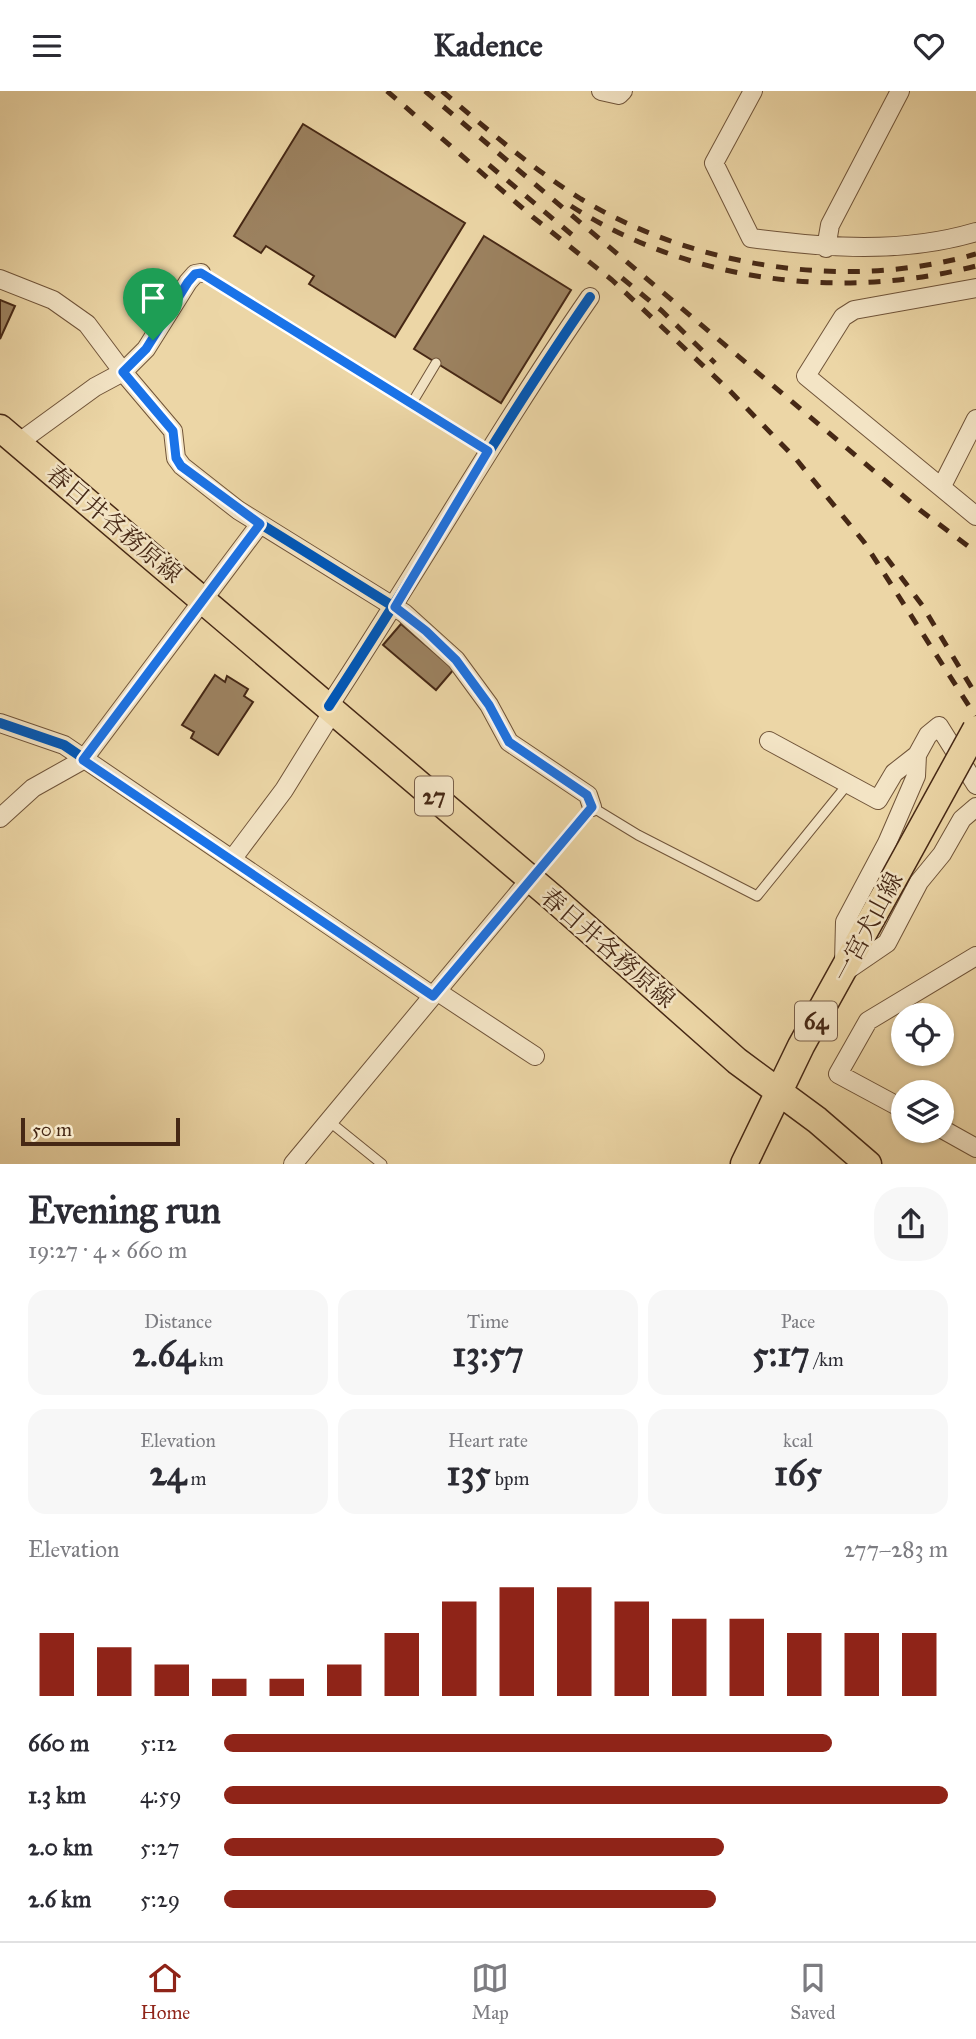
<!DOCTYPE html>
<html lang="en">
<head>
<meta charset="utf-8">
<style>
  body { margin:0; font-family:"IM FELL Great Primer","Noto Serif JP",serif; background:#f7f7f7; color:#2b2b33; height:100vh; display:flex; flex-direction:column; font-size:26px; white-space:nowrap }
  * { box-sizing:border-box; margin:0 }
  p { font-size:23px; color:#7c7c81 }
  .icon { flex:none; width:38px; height:38px; fill:none; stroke:currentColor; stroke-width:2; stroke-linecap:round; stroke-linejoin:round }
  .map { position:relative; height:1073px; overflow:hidden }
  .drawer { display:flex; flex-direction:column; background:#fff; flex:1 }
  .drawer>* { flex:none }
  .buttons { position:absolute; left:891px; top:912px; display:grid; gap:14px }
  .buttons a { display:grid; place-items:center; width:63px; height:63px; border-radius:50%; background:#fff; box-shadow:0 2px 5px #0004; font-size:35px }
  .scale { position:absolute; left:21px; bottom:18px; width:159px; box-sizing:border-box; padding-left:7px; border:4px solid #462815; border-top:0; font-size:19px; line-height:24px; white-space:nowrap; color:#462815; -webkit-text-stroke:5px #f3e4c5; paint-order:stroke }
  .pin { position:absolute; display:grid; place-items:center; width:60px; height:60px; color:#fff; margin:-72px -30px; border-radius:50% 50% 50% 0; rotate:-45deg; box-shadow:0 0 7px #0007 }
  .pin .icon { rotate:45deg }
  .round { display:grid; place-items:center; flex:none; width:74px; height:74px; border-radius:28px; background:#f7f7f7 }
  .summary { display:flex; align-items:center; justify-content:space-between; height:119px; padding:0 28px }
  h1 { font-size:38px; font-weight:800; line-height:52px }
  .figures { display:grid; grid-template-columns:repeat(3,1fr); gap:10px; height:119px; padding:7px 28px }
  .figures div { display:grid; align-content:center; border-radius:18px; background:#f7f7f7; text-align:center }
  .figures b { font-size:35px; font-weight:800 }
  .figures small { font-size:19px; font-weight:400 }
  .figures p { font-size:19px }
  .chart { height:196px; padding:14px 28px }
  .chart p { display:flex; justify-content:space-between }
  .chart svg { width:100%; height:126px; margin-top:7px; stroke:#8f2418; stroke-width:6 }
  ul { padding:0 28px; list-style:none; font-size:23px }
  li { display:grid; grid-template-columns:112px 84px 1fr; align-items:center; height:52px }
  li i { height:18px; border-radius:9px; background:#8f2418 }
  header { display:flex; justify-content:space-between; align-items:center; height:91px; padding:0 28px; background:#fff; font-size:32px; font-weight:800 }
  .dock { display:flex; justify-content:space-around; align-items:center; height:98px; border-top:2px solid #e1e1e2; background:#fff; font-size:19px; color:#7c7c81 }
  .dock a { display:grid; justify-items:center; gap:4px }
  .dock .active { color:#8f2418 }
  .map>svg:first-child { display:block }
</style>
</head>
<body>
<header><svg class="icon" aria-label="menu" viewBox="0 0 24 24"><path d="M4 6h16M4 12h16M4 18h16"/></svg>Kadence<svg class="icon" aria-label="heart" viewBox="0 0 24 24"><path d="M12 20l-8-8c-3-5 5-10 8-4 3-6 11-1 8 4z"/></svg></header>
<div class="map">
<svg width="976" height="1073" viewBox="0 0 976 1073">
  <rect width="100%" height="100%" fill="#ecd6a6"/>
  <filter id="stains"><feTurbulence type="fractalNoise" baseFrequency=".00286" numOctaves="4"/><feColorMatrix values="0 0 0 0 .2 0 0 0 0 .09 0 0 0 0 .02 0 0 0 .5 -.17"/></filter>
  <radialGradient id="worn" r=".72"><stop offset=".6" stop-color="#630" stop-opacity="0"/><stop offset="1" stop-color="#630" stop-opacity=".3"/></radialGradient>
  <!-- building -->
  <path fill="#9c8260" stroke="#462815" stroke-width="2" d="M 303,33 L 465,132 L 395,246 L 309,193 L 314,185 L 266,155 L 261,162 L 234,145 Z
    M 484,145 L 571,199 L 501,312 L 414,258 Z
    M 0,209 L 15,215 L 0,248 Z
    M 401,533 L 454,578 L 436,599 L 383,554 Z
    M 215,584 L 225,591 L 227,585 L 248,598 L 244,605 L 253,611 L 218,664 L 191,647 L 194,641 L 182,634 Z"/>
  <g fill="none" stroke-linecap="round" stroke-linejoin="round">
    <!-- service casing -->
    <g stroke="#705439" stroke-width="11">
      <path id="service" d="M 201,182 L 488,360
        M 412,312 L 436,272
        M 532,785 L 592,716 L 638,744 L 757,805 L 847,694
        M 330,1031 L 382,1073"/>
    </g>
    <!-- minor casing -->
    <g stroke="#705439" stroke-width="20">
      <path id="minor" d="M 601,0 L 619,4 L 623,0
        M 753,0 L 714,72 L 751,147 C 827,157 902,163 976,141
        M 826,157 L 830,134 L 900,0
        M 201,182 L 195,183 L 188,191 L 146,258 L 123,281 L 173,340 L 176,367 L 182,375 L 238,419 L 404,522 L 456,569 L 489,614 L 509,651 L 588,704 L 592,716
        M 0,188 L 53,209 L 87,233 L 123,281 L 95,296 L 18,352
        M 976,197 L 854,219 L 843,226 L 806,285 L 976,425
        M 942,395 L 976,328
        M 329,615 C 418,480 498,339 590,206
        M 0,632 L 64,654 L 433,905
        M 769,650 L 878,709 L 894,682 L 917,664 L 928,644 L 939,635 L 976,694
        M 0,727 L 33,697 L 83,669 L 260,433
        M 233,767 L 284,699 L 333,620
        M 844,871 L 845,831 L 887,752 L 916,685 L 917,664
        M 846,880 L 887,852 L 919,791 L 942,763 L 962,728 L 976,716
        M 438,901 L 535,965
        M 903,1018 L 838,983 L 868,930 L 976,865
        M 942,1038 L 976,1057
        M 293,1073 L 530,788"/>
    </g>
    <!-- primary casing -->
    <g stroke="#462815" stroke-width="29">
      <path id="primary" d="M 0,337 L 553,807 L 737,970 L 817,1029 L 868,1073
        M 744,1073 L 801,955 L 893,789"/>
    </g>
    <!-- service -->
    <use href="#service" stroke="#f3e4c5" stroke-width="9"/>
    <!-- minor -->
    <use href="#minor" stroke="#f3e4c5" stroke-width="18"/>
    <!-- primary -->
    <use href="#primary" stroke="#ecd6a6" stroke-width="26"/>
    <!-- rail -->
    <path stroke="#462815" stroke-width="5" stroke-dasharray="12 12" stroke-linecap="butt" d="M 387,0 L 534,127 L 612,189 L 730,300 L 796,368 L 864,451 L 976,626
      M 425,0 L 920,419 L 976,461
      M 442,0 C 487,38 531,77 581,108 C 696,177 847,200 976,163
      M 489,74 L 577,148
      M 571,115 C 690,191 840,210 976,175
      M 622,187 L 662,220 L 715,272
      M 886,466 L 922,514 L 976,604"/>
    <!-- primary-bridge casing -->
    <g stroke="#462815" stroke-width="29" stroke-linecap="butt">
      <path id="primary-bridge" d="M 893,789 L 976,638"/>
    </g>
    <!-- primary-bridge -->
    <use href="#primary-bridge" stroke="#ecd6a6" stroke-width="26"/>
    <!-- cycleway casing -->
    <g stroke="#f3e4c5" stroke-width="15">
      <path id="cycleway" d="M 201,182 L 195,183 L 188,191 L 146,258 L 123,281 L 173,340 L 176,367 L 182,375 L 238,419 L 404,522 L 456,569 L 489,614 L 509,651 L 588,704 L 592,716
        M 329,615 C 418,480 498,339 590,206
        M 0,632 L 64,654 L 433,905"/>
    </g>
    <!-- cycleway -->
    <use href="#cycleway" stroke="#0057b8" stroke-width="10"/>
  </g>
  <g fill="none" stroke-linecap="round" stroke-linejoin="round">
    <!-- route casing -->
    <g stroke="#fff" stroke-width="14">
      <path id="route" d="M 201,182 L 488,360 L 395,516 L 426,540 L 456,569 L 489,614 L 509,651 L 587,704 L 592,716 L 433,905 L 83,669 L 260,433 L 181,375 L 176,367 L 173,340 L 123,281 L 146,258 L 188,191 L 195,183 Z"/>
    </g>
    <!-- route -->
    <use href="#route" stroke="#1a73e8" stroke-width="9"/>
  </g>
  <g text-anchor="middle" dominant-baseline="central" stroke-width="5" stroke-linejoin="round" paint-order="stroke">
    <!-- shield labels -->
    <g fill="#f3e4c5" stroke="#7a604a" stroke-width="2">
      <rect x="415" y="685.5" width="38" height="39" rx="5"/>
      <rect x="795" y="910.5" width="42" height="39" rx="5"/>
    </g>
    <g font-size="23" font-weight="bold" fill="#462815">
      <text x="434" y="705">27</text>
      <text x="816" y="930">64</text>
    </g>
    <!-- street labels -->
    <g font-size="24" fill="#462815" stroke="#f3e4c5">
      <text transform="translate(114 433) rotate(40)">春日井各務原線</text>
      <text transform="translate(868 836) rotate(-62)">一宮犬山線</text>
      <text transform="translate(608 857) rotate(41)">春日井各務原線</text>
    </g>
  </g>
  <rect width="100%" height="100%" filter="url(#stains)"/>
  <rect width="100%" height="100%" fill="url(#worn)"/>
</svg>
<div class="buttons">
<a><svg class="icon" aria-label="locate" viewBox="0 0 24 24"><circle cx="12" cy="12" r="6"/><path d="M12 2v4M12 18v4M2 12h4M18 12h4"/></svg></a>
<a><svg class="icon" aria-label="layers" viewBox="0 0 24 24"><path d="M12 4l9 5-9 5-9-5zM3 14l9 5 9-5"/></svg></a>
</div>
<div class="scale">50 m</div>
<div class="pin" style="left:153px;top:249px;background:#1e9e55"><svg class="icon" aria-label="arrive" viewBox="0 0 24 24"><path d="M6 21V4h12l-3 4 3 4H6"/></svg></div>
</div>
<section class="drawer">
<div class="summary"><div><h1>Evening run</h1><p>19:27 · 4 × 660 m</p></div><a class="round"><svg class="icon" aria-label="share" viewBox="0 0 24 24"><path d="M12 15V3M7 8l5-5 5 5M5 13v7h14v-7"/></svg></a></div>
<div class="figures">
<div><p>Distance</p><b>2.64<small> km</small></b></div>
<div><p>Time</p><b>13:57</b></div>
<div><p>Pace</p><b>5:17<small> /km</small></b></div>
</div>
<div class="figures">
<div><p>Elevation</p><b>24<small> m</small></b></div>
<div><p>Heart rate</p><b>135<small> bpm</small></b></div>
<div><p>kcal</p><b>165</b></div>
</div>
<div class="chart"><p><span>Elevation</span>277–283 m</p>
<svg viewBox="0 0 160 44" preserveAspectRatio="none"><path d="M5 44V22M15 44V27M25 44V33M35 44V38M45 44V38M55 44V33M65 44V22M75 44V11M85 44V6M95 44V6M105 44V11M115 44V17M125 44V17M135 44V22M145 44V22M155 44V22"/></svg>
</div>
<ul>
<li><b>660 m</b>5:12<i style="width:84%"></i></li>
<li><b>1.3 km</b>4:59<i style="width:100%"></i></li>
<li><b>2.0 km</b>5:27<i style="width:69%"></i></li>
<li><b>2.6 km</b>5:29<i style="width:68%"></i></li>
</ul>
</section>
<nav class="dock">
<a class="active"><svg class="icon" aria-label="home" viewBox="0 0 24 24"><path d="M3 11l9-7 9 7M6 9v11h12V9"/></svg>Home</a>
<a><svg class="icon" aria-label="map" viewBox="0 0 24 24"><path d="M3 6l6-2 6 2 6-2v14l-6 2-6-2-6 2zM9 4v14M15 6v14"/></svg>Map</a>
<a><svg class="icon" aria-label="saved" viewBox="0 0 24 24"><path d="M7 4h10v16l-5-4-5 4z"/></svg>Saved</a>
</nav>
</body>
</html>
